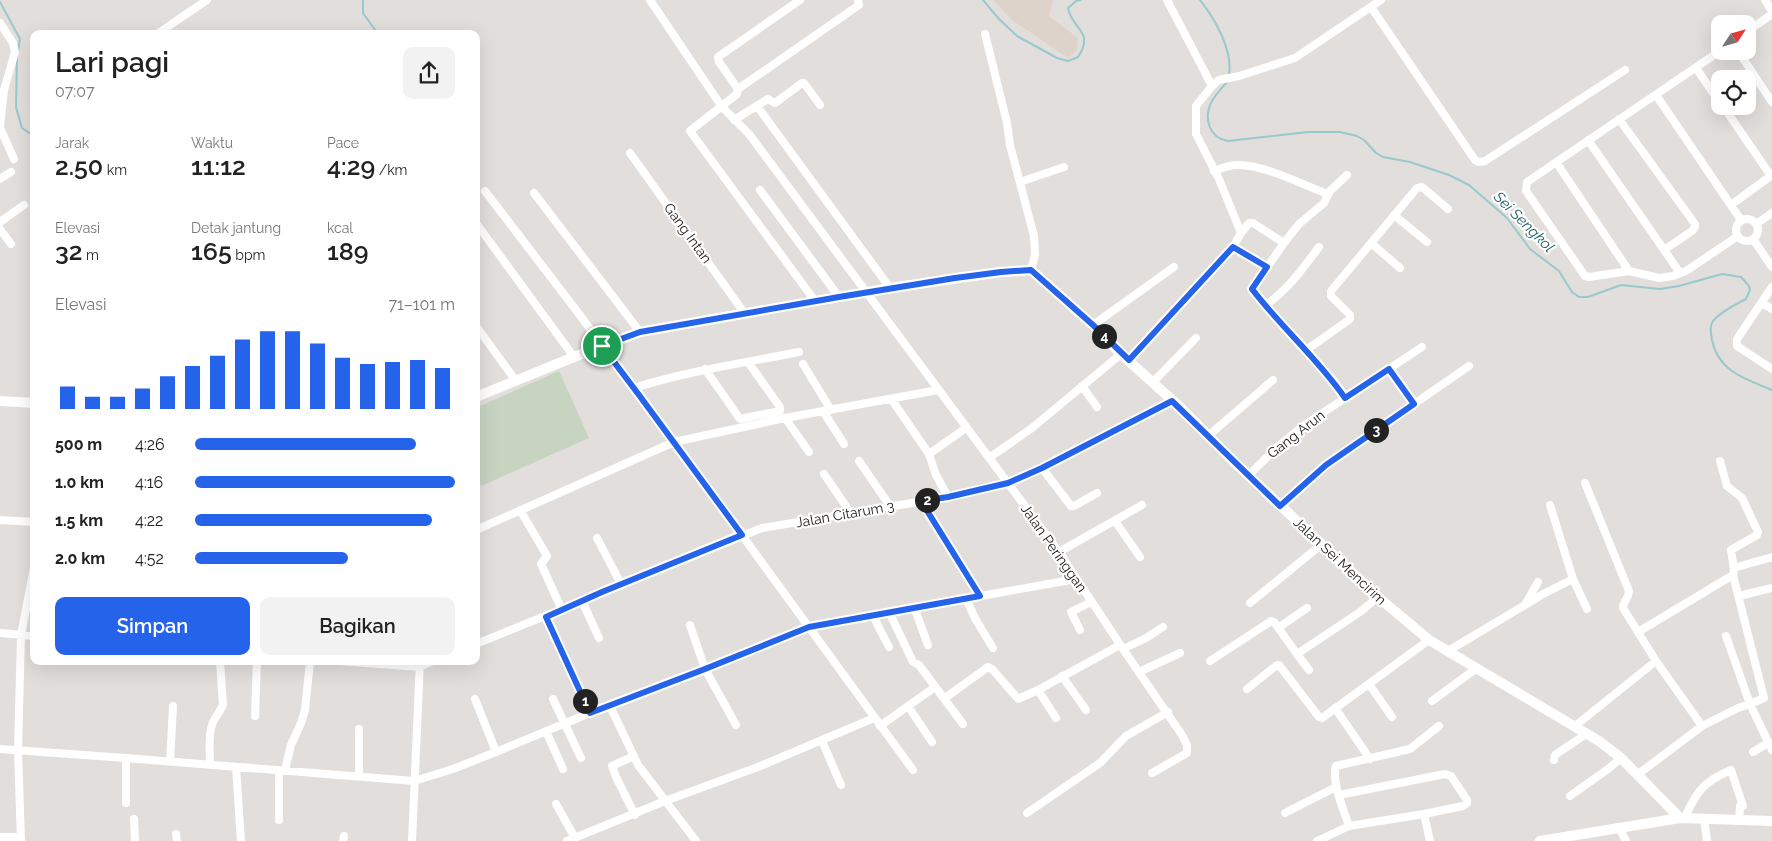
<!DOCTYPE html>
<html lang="id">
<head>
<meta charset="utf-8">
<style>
  body { margin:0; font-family:Raleway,sans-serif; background:#f2f2f2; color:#222; height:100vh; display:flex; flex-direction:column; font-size:19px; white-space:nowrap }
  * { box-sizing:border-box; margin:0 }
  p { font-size:16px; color:#767676 }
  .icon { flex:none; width:28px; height:28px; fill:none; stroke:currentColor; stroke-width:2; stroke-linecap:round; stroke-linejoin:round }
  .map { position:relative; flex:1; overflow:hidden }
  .side { position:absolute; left:30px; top:30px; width:450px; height:635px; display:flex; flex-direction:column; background:#fff; border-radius:10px; box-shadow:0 5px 20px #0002 }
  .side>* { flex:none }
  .needle { width:32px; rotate:54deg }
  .tools { position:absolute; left:1711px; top:15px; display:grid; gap:10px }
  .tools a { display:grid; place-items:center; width:45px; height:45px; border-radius:10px; background:#fff; box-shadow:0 5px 20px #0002; font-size:25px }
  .pin { position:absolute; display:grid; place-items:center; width:42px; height:42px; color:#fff; margin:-21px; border:2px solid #fff; border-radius:50%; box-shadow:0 1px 5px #0007 }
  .km { position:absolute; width:25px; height:25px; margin:-12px; border-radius:50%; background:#222; color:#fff; font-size:14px; line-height:25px; text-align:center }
  .round { display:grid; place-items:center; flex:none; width:52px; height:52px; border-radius:10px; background:#f2f2f2 }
  .summary { display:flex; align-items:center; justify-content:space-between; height:85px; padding:0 25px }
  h1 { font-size:28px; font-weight:600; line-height:38px }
  .metrics { display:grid; grid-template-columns:repeat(3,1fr); gap:8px; height:85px; padding:5px 25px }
  .metrics div { display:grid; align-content:center }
  .metrics b { font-size:25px; font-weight:600 }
  .metrics small { font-size:14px; font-weight:400 }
  .metrics p { font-size:14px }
  .chart { height:140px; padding:10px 25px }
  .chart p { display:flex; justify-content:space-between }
  .chart svg { width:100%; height:90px; margin-top:5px; stroke:#2563eb; stroke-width:6 }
  .action { display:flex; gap:10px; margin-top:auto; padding:10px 25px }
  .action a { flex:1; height:58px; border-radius:10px; background:#2563eb; color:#fff; font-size:20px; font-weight:600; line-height:58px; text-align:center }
  .action a+a { background:#f2f2f2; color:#222 }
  ul { padding:0 25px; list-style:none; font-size:16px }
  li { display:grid; grid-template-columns:80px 60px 1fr; align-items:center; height:38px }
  li i { height:12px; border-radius:6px; background:#2563eb }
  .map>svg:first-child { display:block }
</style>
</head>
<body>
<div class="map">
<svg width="1772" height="841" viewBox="0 0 1772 841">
  <rect width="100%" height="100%" fill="#e2dedb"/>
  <!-- built -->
  <path fill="#ded3cb" d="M 993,0 L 1053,0 L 1049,16 L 1078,38 L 1077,50 L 1068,58 L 1012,20 Z"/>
  <!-- park -->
  <path fill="#c6d4c0" d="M 559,371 L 589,438 L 481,486 L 476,474 L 476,408 Z"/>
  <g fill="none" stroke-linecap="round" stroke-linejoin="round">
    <!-- stream -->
    <path stroke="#98c9cd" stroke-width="2" d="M 363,0 L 363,13 L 378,34
      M 983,0 L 999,19 L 1017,36 L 1057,58 L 1068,61 L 1078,57 C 1095,31 1072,30 1068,8 L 1076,1 L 1081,0
      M 1200,0 C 1215,19 1233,50 1229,75
      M 0,2 L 20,39 L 18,52
      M 17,56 L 16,107 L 22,128 L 34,136
      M 1227,82 C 1222,88 1216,94 1212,101 C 1203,118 1209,138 1228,141 L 1308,132 L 1340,132 L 1357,136 L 1364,140 L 1376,153 L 1383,157 L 1410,162 L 1449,175 L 1469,185 L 1507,218 L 1530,249 L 1559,271 L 1572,292 L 1579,297 L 1588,297 L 1621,285 L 1660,289 L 1679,286 L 1722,274 L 1741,277 L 1749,286 L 1750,290 L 1746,299 C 1735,305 1721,311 1713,321 C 1709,326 1711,334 1712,340 C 1718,371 1745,379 1772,390"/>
    <!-- minor -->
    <path stroke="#fff" stroke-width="8" d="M 650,0 L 722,107 L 749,134 L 1059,552 L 1123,649 L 1182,735 L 1187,745 L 1187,753 L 1152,773
      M 800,0 L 718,57 L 719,62 L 738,89 L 737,94 L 690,131 L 815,301
      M 1167,0 L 1212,86
      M 1765,0 L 1772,11
      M 1371,7 L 1475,160 L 1478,162 L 1485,161 L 1625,70
      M 0,23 L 13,43 L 15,52 L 4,90 L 0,126
      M 1748,31 L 1772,14
      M 157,34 L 207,0
      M 985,34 L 1007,123 L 1010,145 L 1034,236 L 1035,255 L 1031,270
      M 1720,51 L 1527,182 L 1526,191 L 1585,276 L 1589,277 L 1629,271 L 1659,278 L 1673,276 L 1686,271 L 1738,236
      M 1738,51 L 1772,102
      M 1696,68 L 1720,103
      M 738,89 L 859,5 L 858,0
      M 1656,95 L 1741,220
      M 757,106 L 890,288
      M 1723,106 L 1771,176
      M 1619,119 L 1695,224 L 1695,227 L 1692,231 L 1664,250
      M 734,120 L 768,99 L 775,103 L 802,83 L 804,83 L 820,105
      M 0,128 L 14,159
      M 1588,140 L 1680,273
      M 630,153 L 745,314
      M 1556,162 L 1629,271
      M 1214,171 C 1222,168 1229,165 1237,165 C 1263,164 1303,185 1328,194
      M 0,179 L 11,172
      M 1020,182 L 1064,167
      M 760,190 L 839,297
      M 485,191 L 576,310 L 674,442 L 913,770
      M 534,193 L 640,332
      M 1731,205 L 1772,175
      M 1394,215 L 1427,242
      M1736 230a11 11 0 1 1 22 0a11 11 0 1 1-22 0Z
      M 0,222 L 24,205
      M 476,223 L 574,357
      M 1756,224 L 1772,213
      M 0,229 L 11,244
      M 1241,233 L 1249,223 L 1253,223 L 1284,243 L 1252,289 L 1265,306 L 1305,351
      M 1753,239 L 1772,267
      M 1284,243 L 1299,224 L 1324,203 L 1330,191 L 1347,175
      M 1371,243 L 1400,268
      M 1233,247 L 1267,267
      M 1772,287 L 1737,339 L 1737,346 L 1772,369
      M 1762,303 L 1772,309
      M 1265,306 C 1289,288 1301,271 1319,247
      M 1093,325 L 1174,267
      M 476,326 L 516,381
      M 1129,360 L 1233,247 L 1241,233 L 1219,179 L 1196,134 L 1196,106 L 1212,86 L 1219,80 L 1239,76 L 1295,58 L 1381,0
      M 803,364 L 831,410
      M 705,369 L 740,419 L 780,411 L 780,407 L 748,362
      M 1389,369 L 1414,404
      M 1153,382 L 1196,338
      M 1082,386 L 1097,407
      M 634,388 C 688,371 743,363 799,352
      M 1345,398 L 1334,381 L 1305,351 L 1350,319 L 1350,315 L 1331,296 L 1331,291 L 1417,188 L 1422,187 L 1448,209
      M 892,400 L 929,454 L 936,475 L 948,497
      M 823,411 L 844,444
      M 785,418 L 809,452
      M 1208,436 L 1273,380
      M 929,454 L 966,428
      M 989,458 L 1032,428 L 1121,354
      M 859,461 L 890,506
      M 1720,461 L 1727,486 L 1742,498 L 1758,532 L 1757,535 L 1731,550 L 1734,569
      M 1042,468 L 1071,506 L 1074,506 L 1097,493
      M 824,474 L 850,512
      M 1249,475 L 1275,449 L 1303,426 L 1422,347
      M 1585,483 L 1629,591 C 1629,598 1623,601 1623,608 L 1656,661 L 1702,726 L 1738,708 L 1750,704 L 1726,636
      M 921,501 L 980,596
      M 1550,505 L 1573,579 L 1587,609
      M 1281,506 L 1326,465 L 1469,366
      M 520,510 L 547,556 L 541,564 L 562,610
      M 0,520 L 34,522
      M 1115,521 L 1140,557
      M 476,530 L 674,442 L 785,418 L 938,390
      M 597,538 L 621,584
      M 1059,552 L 1142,505
      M 1733,575 L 1764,698 L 1750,704 L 1772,750
      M 1739,596 L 1772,588
      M 966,599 L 976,620 L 993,648
      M 582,601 L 599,638
      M 1250,603 L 1322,544
      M 1526,603 L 1538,582
      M 914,607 L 928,645
      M 889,612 L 913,662 L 919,665 L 963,724
      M 873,616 L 889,647
      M 546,617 L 590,713
      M 690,625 L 705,669 L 736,725
      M 1278,628 L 1307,608
      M 1080,630 L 1071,612 L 1091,602
      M 1638,632 L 1733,575 L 1734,569 L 1737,567 L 1772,557
      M 0,633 L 34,636
      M 476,644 L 762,528 L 948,497 L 1008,483 L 1042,468 L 1172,401
      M 1123,649 L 1146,638 L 1163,627
      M 1448,651 L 1545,593 L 1573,579
      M 1297,654 L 1309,670
      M 339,661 L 419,667 L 433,661
      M 1210,661 L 1271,621 L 1274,622 L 1297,654 L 1360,612 L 1378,597
      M 1139,672 L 1180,653
      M 1062,676 L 1086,710
      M 1369,684 L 1392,717
      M 1247,689 L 1277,665 L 1279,665 L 1319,717 L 1322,718 L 1429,640
      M 945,698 L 988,667 L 993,670 L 1018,699 L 1038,690
      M 475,699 L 496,752
      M 553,699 L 581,758
      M 1432,701 L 1477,668
      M 610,706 L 638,765 L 696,841
      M 908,706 L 932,742
      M 1335,708 L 1370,759
      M 255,716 L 257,661
      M 1056,718 L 1038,690 L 1120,645
      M 880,726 L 935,687
      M 1575,726 L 1656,661
      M 359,729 L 359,776
      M 546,731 L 563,769
      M 822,741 L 841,785
      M 0,749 L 126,758 L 414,781 L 453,769 L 496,752 L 590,713 L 705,669 L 809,627 L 1076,579
      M 1753,752 L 1768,743
      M 634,756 L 612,766 L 616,777 L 635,815
      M 126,758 L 126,803
      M 1554,760 L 1555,755 L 1586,734
      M 170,762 L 173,706
      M 210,765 C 210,752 208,736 212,725 C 214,717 221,712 223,704 L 220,661
      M 236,767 L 241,841
      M 279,770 L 279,820
      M 285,770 L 291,745 L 301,723 L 305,710 L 310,661
      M 1637,775 L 1702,726
      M 1339,795 L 1445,774 L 1451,776 L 1467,800 L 1467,803 L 1463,806 L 1424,814
      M 1570,796 L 1608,769 L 1621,758
      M 556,804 L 575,838
      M 1027,813 L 1100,763 L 1126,736 L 1168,712
      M 1285,813 L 1336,787
      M 1685,817 C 1697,791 1703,782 1731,770 L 1743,806 L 1740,806 L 1739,821
      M 134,819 L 135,841
      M 1704,819 L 1707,841
      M 1349,826 C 1344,811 1331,781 1336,766 L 1410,749 L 1439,726
      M 1619,828 L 1626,841
      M 176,834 L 177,841
      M 0,837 L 21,837
      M 21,841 L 18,750 L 21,635 L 34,568
      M 343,841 L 344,836
      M 412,841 L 420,661
      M 567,841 L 665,801 L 758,767 L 874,718
      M 1317,841 L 1349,826 L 1424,814 L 1430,841"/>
    <!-- tertiary -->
    <path stroke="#fff" stroke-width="10" d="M 476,397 L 574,357 L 640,332 L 890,288 L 1001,272 L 1031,270 L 1093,325 L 1121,354 L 1181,408 L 1235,463 L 1378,597 L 1429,640 L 1599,741 L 1621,758 L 1680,818
      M 0,401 L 34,403
      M 1540,841 L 1680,818 L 1772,821"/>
  </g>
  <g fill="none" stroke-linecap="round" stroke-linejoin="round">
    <!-- route casing -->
    <g stroke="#fff" stroke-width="10">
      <path id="route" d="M 1233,247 L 1267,267 L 1252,289 C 1281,327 1318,359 1345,398 L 1389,369 L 1414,404 L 1326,465 L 1280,506 L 1172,401 L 1042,468 L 1008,483 L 948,497 L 921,501 L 980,596 L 809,627 L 705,669 L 590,713 L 546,617 L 602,592 L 742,535 L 639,395 L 602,346 L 640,332 L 839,297 L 955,278 L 1001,272 L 1031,270 L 1093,325 L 1129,360 Z"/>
    </g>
    <!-- route -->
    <use href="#route" stroke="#2563eb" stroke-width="6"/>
  </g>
  <g text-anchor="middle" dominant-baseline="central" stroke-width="4.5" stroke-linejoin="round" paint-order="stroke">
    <!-- street labels -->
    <g font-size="14" fill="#242221" stroke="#fff">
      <text transform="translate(688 233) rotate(54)">Gang Intan</text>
      <text transform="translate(1296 434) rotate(-38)">Gang Arun</text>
      <text transform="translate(845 514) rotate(-10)">Jalan Citarum 3</text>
      <text transform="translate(1054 548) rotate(55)">Jalan Peringgan</text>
      <text transform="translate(1340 561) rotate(43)">Jalan Sei Mencirim</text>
    </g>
    <!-- water labels -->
    <g font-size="15" font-style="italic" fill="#1e6065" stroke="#fff">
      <text transform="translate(1524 222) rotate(45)">Sei Sengkol</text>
    </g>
  </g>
</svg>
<div class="tools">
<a><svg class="needle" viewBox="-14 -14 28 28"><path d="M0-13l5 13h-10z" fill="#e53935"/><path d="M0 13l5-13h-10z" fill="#767676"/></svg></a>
<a><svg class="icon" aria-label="locate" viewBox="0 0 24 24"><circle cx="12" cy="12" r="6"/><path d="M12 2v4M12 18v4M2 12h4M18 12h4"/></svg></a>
</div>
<div class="pin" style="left:602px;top:346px;background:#1e9e55"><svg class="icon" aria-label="arrive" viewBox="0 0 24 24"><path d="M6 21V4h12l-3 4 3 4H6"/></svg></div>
<b class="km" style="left:585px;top:701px">1</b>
<b class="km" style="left:927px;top:500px">2</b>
<b class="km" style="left:1376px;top:430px">3</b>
<b class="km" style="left:1104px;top:336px">4</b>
<section class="side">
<div class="summary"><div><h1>Lari pagi</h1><p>07:07</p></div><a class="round"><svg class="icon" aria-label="share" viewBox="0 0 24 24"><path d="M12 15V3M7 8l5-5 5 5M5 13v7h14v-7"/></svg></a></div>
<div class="metrics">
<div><p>Jarak</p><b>2.50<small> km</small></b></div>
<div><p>Waktu</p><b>11:12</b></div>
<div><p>Pace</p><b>4:29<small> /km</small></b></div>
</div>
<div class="metrics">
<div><p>Elevasi</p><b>32<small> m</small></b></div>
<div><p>Detak jantung</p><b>165<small> bpm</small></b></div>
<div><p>kcal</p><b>189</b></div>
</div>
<div class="chart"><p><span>Elevasi</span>71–101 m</p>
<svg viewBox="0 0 160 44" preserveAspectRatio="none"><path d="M5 44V33M15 44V38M25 44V38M35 44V34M45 44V28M55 44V23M65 44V18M75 44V10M85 44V6M95 44V6M105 44V12M115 44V19M125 44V22M135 44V21M145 44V20M155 44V24"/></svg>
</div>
<ul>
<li><b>500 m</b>4:26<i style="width:85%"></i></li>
<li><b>1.0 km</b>4:16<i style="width:100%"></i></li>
<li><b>1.5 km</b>4:22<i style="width:91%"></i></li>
<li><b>2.0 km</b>4:52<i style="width:59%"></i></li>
</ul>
<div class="action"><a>Simpan</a><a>Bagikan</a></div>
</section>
</div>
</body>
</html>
